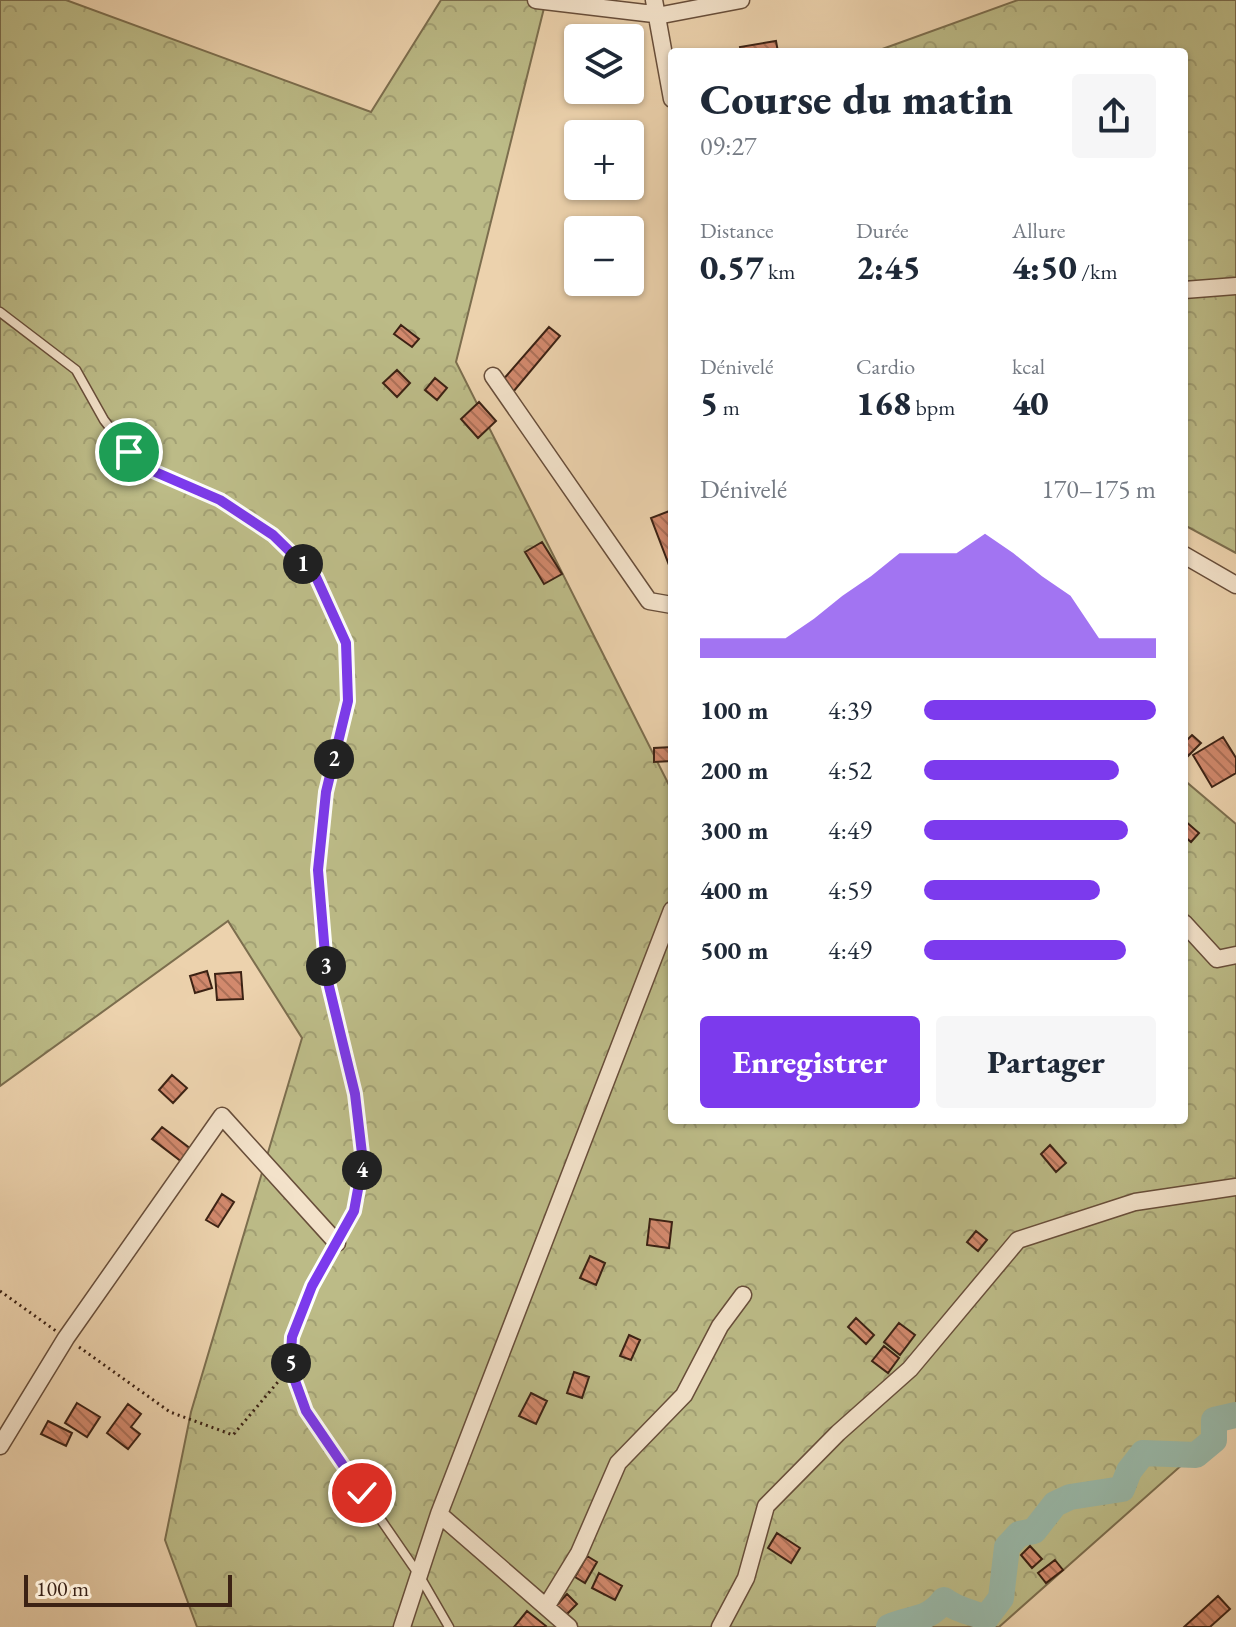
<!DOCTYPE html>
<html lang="fr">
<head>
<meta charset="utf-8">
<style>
  body { margin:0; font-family:"EB Garamond",serif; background:#f6f6f7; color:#1f2937; height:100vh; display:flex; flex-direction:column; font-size:30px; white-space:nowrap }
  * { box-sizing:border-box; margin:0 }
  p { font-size:26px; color:#747a83 }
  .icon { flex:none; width:44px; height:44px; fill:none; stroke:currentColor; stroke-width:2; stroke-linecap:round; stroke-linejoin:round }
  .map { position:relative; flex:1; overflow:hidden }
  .drawer { position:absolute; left:668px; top:48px; width:520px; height:1076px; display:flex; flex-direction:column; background:#fff; border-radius:8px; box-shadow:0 2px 6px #0004 }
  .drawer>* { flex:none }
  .buttons { position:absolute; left:564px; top:24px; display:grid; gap:16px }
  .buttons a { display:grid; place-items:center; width:80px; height:80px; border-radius:8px; background:#fff; box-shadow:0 2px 6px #0004; font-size:40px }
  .scale { position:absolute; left:24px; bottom:20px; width:208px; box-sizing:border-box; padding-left:8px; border:4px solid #3c2214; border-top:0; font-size:22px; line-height:28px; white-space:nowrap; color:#3c2214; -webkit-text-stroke:6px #f3e2ca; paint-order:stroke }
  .pin { position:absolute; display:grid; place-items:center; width:68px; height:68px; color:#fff; margin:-34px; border:4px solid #fff; border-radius:50%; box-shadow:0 2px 8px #0007 }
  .km { position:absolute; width:40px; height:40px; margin:-20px; border-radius:50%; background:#222; color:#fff; font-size:22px; line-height:40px; text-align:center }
  .round { display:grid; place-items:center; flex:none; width:84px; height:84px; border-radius:8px; background:#f6f6f7 }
  .headline { display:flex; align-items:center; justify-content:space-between; height:136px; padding:0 32px }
  h1 { font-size:44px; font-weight:800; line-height:60px }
  .figures { display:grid; grid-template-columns:repeat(3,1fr); gap:12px; height:136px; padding:8px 32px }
  .figures div { display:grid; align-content:center }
  .figures b { font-size:34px; font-weight:800 }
  .figures small { font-size:22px; font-weight:400 }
  .figures p { font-size:22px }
  .chart { height:224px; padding:16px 32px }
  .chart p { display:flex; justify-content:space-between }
  .chart svg { width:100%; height:144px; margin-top:8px; fill:#7c3aed; opacity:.7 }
  .action { display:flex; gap:16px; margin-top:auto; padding:16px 32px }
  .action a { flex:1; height:92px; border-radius:8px; background:#7c3aed; color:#fff; font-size:32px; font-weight:800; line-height:92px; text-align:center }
  .action a+a { background:#f6f6f7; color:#1f2937 }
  ul { padding:0 32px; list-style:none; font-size:26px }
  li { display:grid; grid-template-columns:128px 96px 1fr; align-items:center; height:60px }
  li i { height:20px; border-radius:10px; background:#7c3aed }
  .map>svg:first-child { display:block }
</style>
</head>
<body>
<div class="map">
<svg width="1236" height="1627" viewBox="0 0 1236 1627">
  <defs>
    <pattern id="forest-crowns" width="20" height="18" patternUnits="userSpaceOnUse" patternTransform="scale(2)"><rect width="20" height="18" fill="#bcbb87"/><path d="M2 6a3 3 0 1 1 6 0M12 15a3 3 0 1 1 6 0" fill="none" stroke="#a2a074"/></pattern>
    <pattern id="building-back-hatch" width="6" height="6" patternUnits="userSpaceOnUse" patternTransform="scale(2)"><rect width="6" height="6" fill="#d2896d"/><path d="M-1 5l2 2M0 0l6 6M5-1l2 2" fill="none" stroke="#ac7058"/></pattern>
  </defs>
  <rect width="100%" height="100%" fill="#ecd2ad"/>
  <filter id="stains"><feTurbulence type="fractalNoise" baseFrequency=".0025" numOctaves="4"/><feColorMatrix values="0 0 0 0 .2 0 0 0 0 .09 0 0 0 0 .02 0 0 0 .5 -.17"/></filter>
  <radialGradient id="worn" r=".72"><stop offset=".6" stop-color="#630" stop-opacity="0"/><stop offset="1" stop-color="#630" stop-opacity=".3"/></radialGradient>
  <!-- forest -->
  <path fill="url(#forest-crowns)" stroke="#7c6e4e" stroke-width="2" d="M 0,0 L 66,0 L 371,112 L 441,0 L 546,0 L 456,362 L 672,791 L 672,1120 L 1184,1120 L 1184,780 L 1236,824 L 1236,1417 L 999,1627 L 197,1627 L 165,1540 L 191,1412 L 302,1038 L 228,921 L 0,1086 Z
    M 1018,0 L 1236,0 L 1236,553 L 1184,525 L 1184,52 L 874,52 Z"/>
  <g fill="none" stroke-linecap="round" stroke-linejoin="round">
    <!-- river -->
    <path stroke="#99b8a8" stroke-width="26" d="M 889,1627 C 910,1617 928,1622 944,1600 C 958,1611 970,1611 986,1618 L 1001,1598 L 1007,1547 L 1019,1534 L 1034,1531 L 1055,1504 L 1070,1497 L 1122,1489 L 1129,1471 L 1143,1453 L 1196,1455 L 1214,1440 L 1214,1420 L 1236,1415"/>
  </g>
  <!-- building -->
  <path fill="url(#building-back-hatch)" stroke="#3c2214" stroke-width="2" d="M 776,41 L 778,52 L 741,52 L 740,47 Z
    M 401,325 L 419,339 L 412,347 L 394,334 Z
    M 549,327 L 560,336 L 513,392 L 501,382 Z
    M 397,370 L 410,383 L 397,397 L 383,383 Z
    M 435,378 L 447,388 L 437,400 L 425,390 Z
    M 479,402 L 496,421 L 478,438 L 461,419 Z
    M 672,510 L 672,573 L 651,518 Z
    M 542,542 L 562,574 L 544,584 L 525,552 Z
    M 1192,735 L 1201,743 L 1188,756 L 1184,743 Z
    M 1223,737 L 1236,758 L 1236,773 L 1212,787 L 1193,755 Z
    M 672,747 L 672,761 L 654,762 L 654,748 Z
    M 1184,820 L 1199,833 L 1191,842 L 1184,836 Z
    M 207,971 L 212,988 L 195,993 L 190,976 Z
    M 241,972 L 243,999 L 217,1000 L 215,974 Z
    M 172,1075 L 187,1088 L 173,1103 L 159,1090 Z
    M 162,1127 L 191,1149 L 182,1162 L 152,1139 Z
    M 1050,1145 L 1066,1163 L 1056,1172 L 1041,1154 Z
    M 222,1194 L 234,1202 L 218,1227 L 206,1220 Z
    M 650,1219 L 672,1222 L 669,1248 L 647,1245 Z
    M 976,1231 L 987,1240 L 978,1251 L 967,1242 Z
    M 590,1256 L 605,1263 L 596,1285 L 580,1278 Z
    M 856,1318 L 874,1335 L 866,1344 L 848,1327 Z
    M 899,1323 L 915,1335 L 900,1355 L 884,1342 Z
    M 629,1335 L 640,1340 L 631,1360 L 620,1356 Z
    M 884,1346 L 899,1358 L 888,1373 L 872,1361 Z
    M 574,1372 L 589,1377 L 582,1398 L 567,1393 Z
    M 531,1393 L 547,1401 L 536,1424 L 519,1416 Z
    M 77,1403 L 100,1417 L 87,1437 L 65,1423 Z
    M 128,1404 L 141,1414 L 131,1427 L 140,1434 L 128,1449 L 107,1433 Z
    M 48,1421 L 72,1433 L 66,1446 L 41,1434 Z
    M 777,1533 L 800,1548 L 791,1563 L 768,1548 Z
    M 1030,1546 L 1042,1559 L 1032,1568 L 1021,1555 Z
    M 587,1556 L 597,1562 L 585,1583 L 575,1577 Z
    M 1055,1560 L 1063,1570 L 1046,1583 L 1038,1573 Z
    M 599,1573 L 622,1586 L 615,1600 L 592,1588 Z
    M 567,1594 L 577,1604 L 566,1615 L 556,1606 Z
    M 1218,1596 L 1230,1609 L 1210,1627 L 1184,1627 Z
    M 527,1611 L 546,1626 L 545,1627 L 514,1627 Z"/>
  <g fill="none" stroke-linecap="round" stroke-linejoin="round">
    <!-- service casing -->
    <g stroke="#684e3a" stroke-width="11">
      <path id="service" d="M 0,312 L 76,370 L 104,420 L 129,452 L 153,471 L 220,500 L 273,535 L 316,577 L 346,643 L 348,701 L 326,792 L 318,870 L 327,978 L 355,1094 L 363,1162 L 354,1211 L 312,1286 L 292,1337 L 290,1367 L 306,1411 L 419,1575 L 449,1627"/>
    </g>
    <!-- minor casing -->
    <g stroke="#684e3a" stroke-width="19">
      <path id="minor" d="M 536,0 L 662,15 L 741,0
        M 654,0 L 672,99
        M 1184,290 L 1236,286
        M 493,376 L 649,601 L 672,605
        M 1184,555 L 1236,585
        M 1184,923 L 1217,959 L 1236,955
        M 0,1446 L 66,1338 L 222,1116 L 337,1243
        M 439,1514 L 569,1627
        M 546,1607 L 579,1553 L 618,1463 L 684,1395 L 720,1326 L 743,1295
        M 402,1627 L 439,1514 L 672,910
        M 720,1627 L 746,1578 L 766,1506 L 838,1433 L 910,1369 L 1018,1240 L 1135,1202 L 1236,1187"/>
    </g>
    <!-- path -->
    <path stroke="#3c2214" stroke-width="3" stroke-dasharray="2 4" stroke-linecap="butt" d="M 0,1291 L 56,1331
      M 79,1347 L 170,1412 L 233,1435 L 283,1376"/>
    <!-- service -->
    <use href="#service" stroke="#f3e2ca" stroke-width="8"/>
    <!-- minor -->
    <use href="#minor" stroke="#f3e2ca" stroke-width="16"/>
  </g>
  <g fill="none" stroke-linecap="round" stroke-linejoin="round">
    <!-- route casing -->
    <g stroke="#fff" stroke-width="16">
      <path id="route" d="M 129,452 L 153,471 L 220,500 L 273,535 L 316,577 L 346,643 L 348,701 L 326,792 L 318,870 L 327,978 L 355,1094 L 363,1162 L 354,1211 L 312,1286 L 292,1337 L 290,1367 L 306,1411 L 362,1493"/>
    </g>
    <!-- route -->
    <use href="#route" stroke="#7c3aed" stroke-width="10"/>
  </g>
  <rect width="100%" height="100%" filter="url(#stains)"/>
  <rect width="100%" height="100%" fill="url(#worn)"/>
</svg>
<div class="buttons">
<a><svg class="icon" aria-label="layers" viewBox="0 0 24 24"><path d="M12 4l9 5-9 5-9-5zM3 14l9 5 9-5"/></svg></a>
<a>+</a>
<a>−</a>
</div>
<div class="scale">100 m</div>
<div class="pin" style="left:129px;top:452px;background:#1e9e55"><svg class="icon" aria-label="arrive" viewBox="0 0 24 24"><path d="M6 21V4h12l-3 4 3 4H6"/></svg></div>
<div class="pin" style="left:362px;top:1493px;background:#d93025"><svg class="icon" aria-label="check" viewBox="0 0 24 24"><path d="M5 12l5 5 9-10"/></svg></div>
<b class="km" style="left:303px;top:564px">1</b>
<b class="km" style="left:334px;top:759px">2</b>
<b class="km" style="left:326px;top:966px">3</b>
<b class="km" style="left:362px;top:1170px">4</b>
<b class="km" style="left:291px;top:1363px">5</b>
<section class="drawer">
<div class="headline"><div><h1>Course du matin</h1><p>09:27</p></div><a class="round"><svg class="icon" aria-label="share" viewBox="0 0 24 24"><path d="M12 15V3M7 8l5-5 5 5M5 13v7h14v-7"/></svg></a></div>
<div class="figures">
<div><p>Distance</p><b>0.57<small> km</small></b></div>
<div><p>Durée</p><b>2:45</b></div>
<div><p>Allure</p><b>4:50<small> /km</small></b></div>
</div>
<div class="figures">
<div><p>Dénivelé</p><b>5<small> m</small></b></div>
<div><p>Cardio</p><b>168<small> bpm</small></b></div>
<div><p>kcal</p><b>40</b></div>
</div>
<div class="chart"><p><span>Dénivelé</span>170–175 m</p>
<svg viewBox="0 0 160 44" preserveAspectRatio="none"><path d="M0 44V38L10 38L20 38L30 38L40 32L50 25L60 19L70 12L80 12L90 12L100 6L110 12L120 19L130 25L140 38L150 38L160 38V44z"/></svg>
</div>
<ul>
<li><b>100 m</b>4:39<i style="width:100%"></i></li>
<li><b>200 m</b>4:52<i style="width:84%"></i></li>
<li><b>300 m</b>4:49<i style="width:88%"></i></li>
<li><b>400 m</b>4:59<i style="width:76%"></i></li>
<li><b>500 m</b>4:49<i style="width:87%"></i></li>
</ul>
<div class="action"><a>Enregistrer</a><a>Partager</a></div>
</section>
</div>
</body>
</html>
